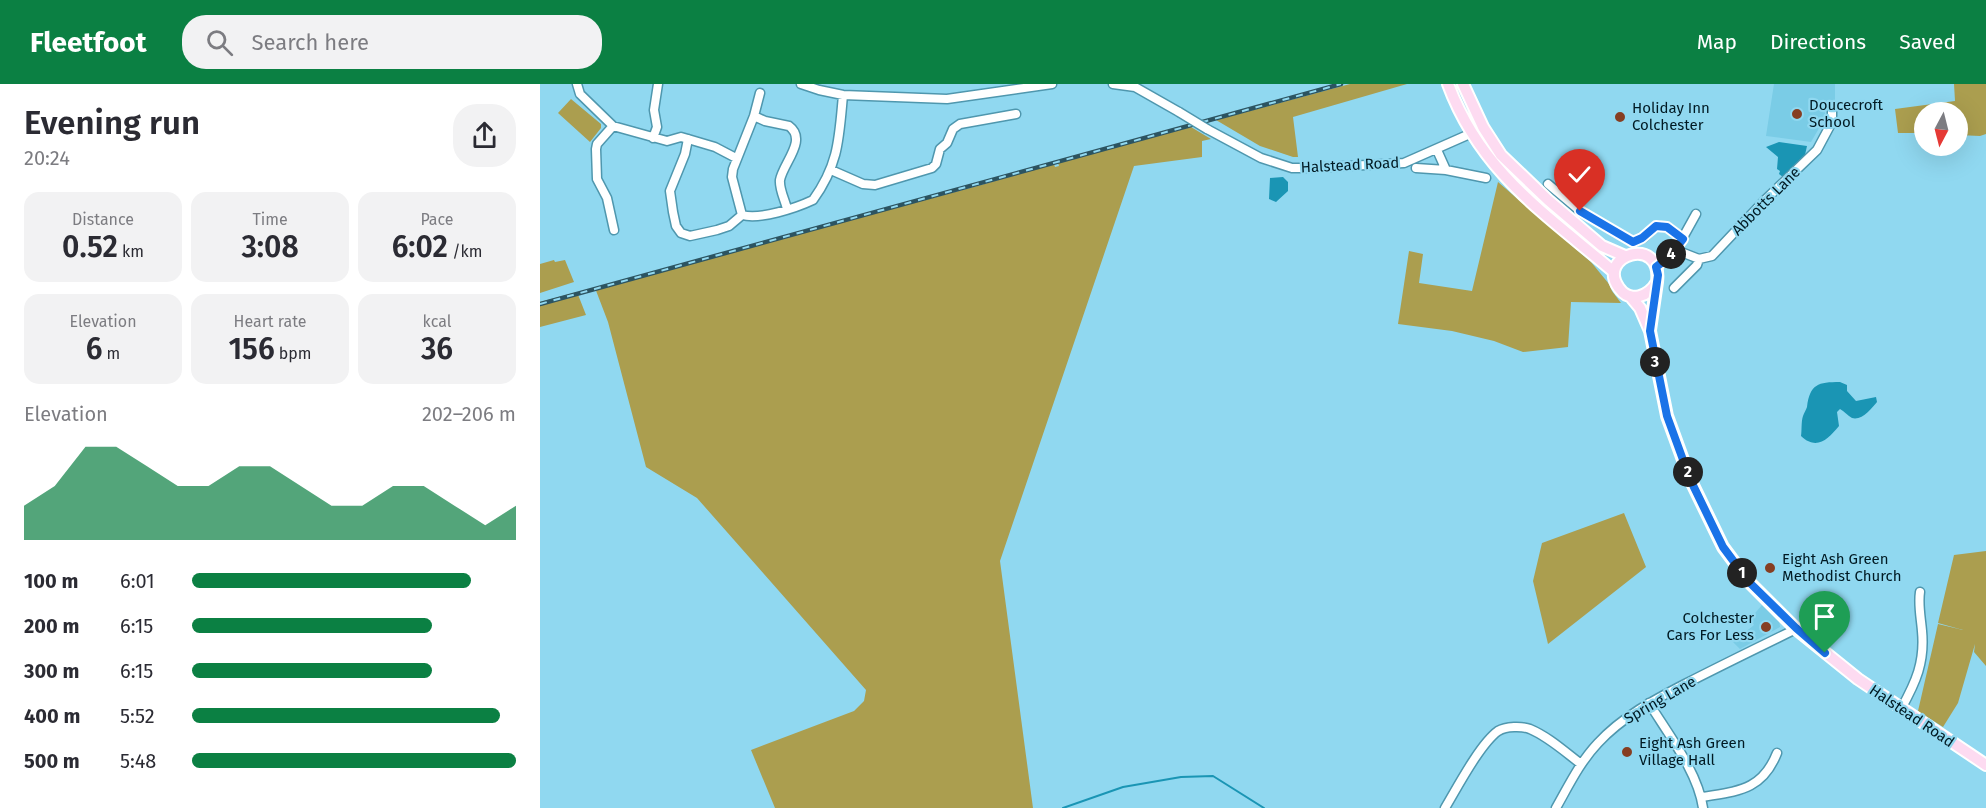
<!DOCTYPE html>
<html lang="en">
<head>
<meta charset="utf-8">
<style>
  body { margin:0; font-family:"Fira Sans",sans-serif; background:#f2f2f3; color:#2b2b33; height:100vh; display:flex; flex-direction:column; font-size:22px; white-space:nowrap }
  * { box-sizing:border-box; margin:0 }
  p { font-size:20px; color:#7c7c81 }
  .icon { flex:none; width:33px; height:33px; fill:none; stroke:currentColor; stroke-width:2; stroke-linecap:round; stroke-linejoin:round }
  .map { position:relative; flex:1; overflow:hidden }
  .panel { display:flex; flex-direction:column; background:#fff; width:540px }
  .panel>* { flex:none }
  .needle { width:39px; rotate:187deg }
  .controls { position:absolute; left:1374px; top:18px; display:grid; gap:12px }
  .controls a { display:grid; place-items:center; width:54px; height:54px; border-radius:50%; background:#fff; box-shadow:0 6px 24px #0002; font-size:30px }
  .pin { position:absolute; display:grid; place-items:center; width:51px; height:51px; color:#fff; margin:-62px -26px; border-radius:50% 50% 50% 0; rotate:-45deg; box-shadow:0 0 6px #0007 }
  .pin .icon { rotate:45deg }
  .km { position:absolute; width:30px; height:30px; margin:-15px; border-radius:50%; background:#222; color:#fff; font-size:16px; line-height:30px; text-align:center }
  .round { display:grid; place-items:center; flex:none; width:63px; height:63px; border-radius:24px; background:#f2f2f3 }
  .head { display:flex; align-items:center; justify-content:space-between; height:102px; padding:0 24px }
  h1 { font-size:33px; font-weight:600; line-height:45px }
  .metrics { display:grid; grid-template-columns:repeat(3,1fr); gap:9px; height:102px; padding:6px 24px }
  .metrics div { display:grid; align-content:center; border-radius:15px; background:#f2f2f3; text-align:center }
  .metrics b { font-size:30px; font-weight:600 }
  .metrics small { font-size:16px; font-weight:400 }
  .metrics p { font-size:16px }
  .chart { height:168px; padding:12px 24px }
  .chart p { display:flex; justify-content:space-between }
  .chart svg { width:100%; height:108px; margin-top:6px; fill:#0b8043; opacity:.7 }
  ul { padding:0 24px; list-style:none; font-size:20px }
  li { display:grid; grid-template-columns:96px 72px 1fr; align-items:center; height:45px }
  li i { height:15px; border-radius:8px; background:#0b8043 }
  header { display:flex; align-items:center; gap:36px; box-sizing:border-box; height:84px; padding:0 30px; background:#0b8043; color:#fff }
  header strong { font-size:28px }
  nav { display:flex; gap:33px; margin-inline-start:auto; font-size:21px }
  .search { width:420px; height:54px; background:#f2f2f3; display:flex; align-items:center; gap:15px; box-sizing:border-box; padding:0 21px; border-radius:24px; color:#7c7c81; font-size:22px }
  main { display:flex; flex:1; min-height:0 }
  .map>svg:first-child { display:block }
</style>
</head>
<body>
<header>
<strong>Fleetfoot</strong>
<div class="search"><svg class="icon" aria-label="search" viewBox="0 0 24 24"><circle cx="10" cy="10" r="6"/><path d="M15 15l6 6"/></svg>Search here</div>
<nav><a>Map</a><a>Directions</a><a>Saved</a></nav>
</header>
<main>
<section class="panel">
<div class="head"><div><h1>Evening run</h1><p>20:24</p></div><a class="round"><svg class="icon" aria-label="share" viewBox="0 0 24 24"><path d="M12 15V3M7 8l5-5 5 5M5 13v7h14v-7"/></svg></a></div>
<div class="metrics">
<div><p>Distance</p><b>0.52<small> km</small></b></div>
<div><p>Time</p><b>3:08</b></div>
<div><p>Pace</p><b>6:02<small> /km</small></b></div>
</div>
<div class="metrics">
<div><p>Elevation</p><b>6<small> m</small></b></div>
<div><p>Heart rate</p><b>156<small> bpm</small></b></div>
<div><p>kcal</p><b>36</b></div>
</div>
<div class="chart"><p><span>Elevation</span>202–206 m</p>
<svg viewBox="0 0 160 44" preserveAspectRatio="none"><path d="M0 44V30L10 22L20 6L30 6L40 14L50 22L60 22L70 14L80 14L90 22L100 30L110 30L120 22L130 22L140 30L150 38L160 30V44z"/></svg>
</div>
<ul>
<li><b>100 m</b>6:01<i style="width:86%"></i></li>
<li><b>200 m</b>6:15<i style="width:74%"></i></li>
<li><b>300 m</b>6:15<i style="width:74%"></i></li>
<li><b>400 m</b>5:52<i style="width:95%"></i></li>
<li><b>500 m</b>5:48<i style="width:100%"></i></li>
</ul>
</section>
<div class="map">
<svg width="1446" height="724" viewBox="0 0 1446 724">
  <rect width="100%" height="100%" fill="#90d8f0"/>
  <!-- built -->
  <path fill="#7acce6" d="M 1234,0 L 1295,0 L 1295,21 L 1285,25 L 1285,34 L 1271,58 L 1226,52 Z
    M 1222,521 L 1239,536 L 1240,543 L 1200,565 L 1193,558 L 1214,541 L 1210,535 Z"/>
  <!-- green -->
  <path fill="#ab9e4f" d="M 810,0 L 867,0 L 753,33 L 758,73 L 753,73 L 720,62 L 676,36 Z
    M 1414,0 L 1446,0 L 1446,50 L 1440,52 L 1418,51 L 1418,28 L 1384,28 L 1384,49 L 1358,49 L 1355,25 L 1415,17 Z
    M 31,15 L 61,40 L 61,44 L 50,58 L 18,29 Z
    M 651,43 L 671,55 L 662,57 L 662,73 L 594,82 L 460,477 L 493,724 L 235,724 L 211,666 L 314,627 L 324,617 L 326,606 L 157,414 L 106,383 L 68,238 L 55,204 L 441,101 L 514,80 L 515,83 L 519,82 L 518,79 Z
    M 958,98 L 1051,178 L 1069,200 L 1072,207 L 1081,219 L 1031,218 L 1028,263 L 983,268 L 954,257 L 912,247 L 858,240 L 869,167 L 883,170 L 879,199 L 932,207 Z
    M 14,176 L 15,178 L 25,176 L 34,198 L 0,209 L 0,180 Z
    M 37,208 L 46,231 L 0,243 L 0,218 Z
    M 1084,429 L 1106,483 L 1008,560 L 993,497 L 1002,459 Z
    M 1446,467 L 1446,582 L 1434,568 L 1435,560 L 1418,619 L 1403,643 L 1378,627 L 1398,540 L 1423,546 L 1398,539 L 1414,471 Z"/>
  <!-- water -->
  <path fill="#1a95b4" d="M 1239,58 L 1267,62 L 1265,71 L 1243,93 L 1239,90 L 1240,87 L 1237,85 L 1238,73 L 1226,63 Z
    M 743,93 L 748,98 L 748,107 L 736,118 L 729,115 L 730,94 Z
    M 1300,298 L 1307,301 L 1307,307 L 1316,317 L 1336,313 L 1337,318 C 1332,324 1322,337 1312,334 C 1308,332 1304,327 1300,325 L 1297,328 L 1299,342 C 1288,355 1277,367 1261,352 C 1262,346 1261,338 1263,332 C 1264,329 1266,326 1267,323 C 1270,300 1278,298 1300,298 Z"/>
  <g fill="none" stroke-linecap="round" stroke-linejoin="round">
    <!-- stream -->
    <path stroke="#1a95b4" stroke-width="2" d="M 523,724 L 583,703 L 641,693 L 673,692 L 724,724"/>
    <!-- minor casing -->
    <g stroke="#4f97ae" stroke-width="11">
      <path id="minor" d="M 37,0 L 40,10 L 73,42 L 127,57 L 141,53 L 148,55 L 175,63 L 196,74
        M 261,0 L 279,6 L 303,11 L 407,15 L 512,0
        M 573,0 L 595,3 L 639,28
        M 220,9 L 214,32 L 193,85 L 192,93 L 202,131 C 220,136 256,124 273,116 C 299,80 299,54 303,11
        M 214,32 L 225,37 L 249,42 C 268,56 243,79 240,96 C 239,105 245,116 247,125
        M 73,42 L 57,60 L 56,65 L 57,95 L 67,114 L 74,146
        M 667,45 L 721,74 L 752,84 L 770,84 L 864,79 L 932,49
        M 113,54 L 117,43 L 114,26 L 118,0
        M 148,55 L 145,70 L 130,107 L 133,128 L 136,142 L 141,149 L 150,152 L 177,146 L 189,142 L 202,131
        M 897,66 L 906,86 L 946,94
        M 876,84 L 906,86
        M 291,86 L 323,100 L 335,101 L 392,84 L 396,80 L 400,65 L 407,59 L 413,45 L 420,40 L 476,30
        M 1008,100 L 1040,127 L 1093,158 L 1103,154 L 1116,142 L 1127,143 L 1143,155
        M 1136,166 L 1159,175 L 1172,172 L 1224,117 L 1277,66 L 1292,38 L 1292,26
        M 1116,183 L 1136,166 L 1156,130
        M 1134,204 L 1157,181 L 1159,175
        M 1109,619 C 1128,650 1158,688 1163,724
        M 1361,625 C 1376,598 1385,578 1382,547 C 1381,534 1378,521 1380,508
        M 1162,713 C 1197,707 1222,707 1237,669
        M 905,724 C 917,704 940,660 958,647 C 966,642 982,642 990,645 C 1009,653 1025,668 1041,680
        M 1016,724 C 1029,701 1040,678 1058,659 C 1082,633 1114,616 1145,600 C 1182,581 1219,563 1256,545"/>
    </g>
    <!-- major casing -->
    <g stroke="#fff" stroke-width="14">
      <path id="major" d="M 908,0 C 941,89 1006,130 1074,188
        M 923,0 L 943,43 L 961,71 L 1008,116 L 1062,162 L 1085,172
        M 1090,212 L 1100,224 L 1110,247 L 1127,332 L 1150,395 L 1183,463 L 1209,498 L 1256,545 L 1318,595 L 1446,681
        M 1110,246 L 1117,198 C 1123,150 1055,171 1079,204 C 1090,220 1109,212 1117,198"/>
    </g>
    <!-- minor -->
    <use href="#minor" stroke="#fff" stroke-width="8"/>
    <!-- major -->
    <use href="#major" stroke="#fddbf1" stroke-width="10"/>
    <!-- rail casing -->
    <g stroke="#2c5461" stroke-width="4.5">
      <path id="rail" d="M 0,220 L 801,0"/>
    </g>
    <!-- rail -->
    <use href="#rail" stroke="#90d8f0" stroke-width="2" stroke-dasharray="7" stroke-linecap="butt"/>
    <!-- minor-bridge casing -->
    <g stroke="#4f97ae" stroke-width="11" stroke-linecap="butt">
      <path id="minor-bridge" d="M 639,28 L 667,45"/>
    </g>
    <!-- minor-bridge -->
    <use href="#minor-bridge" stroke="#fff" stroke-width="8"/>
  </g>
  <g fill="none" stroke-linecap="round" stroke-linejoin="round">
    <!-- route casing -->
    <g stroke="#fff" stroke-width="12">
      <path id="route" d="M 1040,127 L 1093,158 L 1102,154 L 1116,142 L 1127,143 L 1143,155 L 1129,173 L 1116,183 L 1118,191 L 1110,247 L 1127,332 L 1150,395 L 1183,463 L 1209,498 L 1256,544 L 1285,569"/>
    </g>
    <!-- route -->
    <use href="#route" stroke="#1a73e8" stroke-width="8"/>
  </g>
  <!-- markers -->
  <g fill="#863e22" stroke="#90d8f0" stroke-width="2">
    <circle cx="1257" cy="30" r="6"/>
    <circle cx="1080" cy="33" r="6"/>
    <circle cx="1230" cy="484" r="6"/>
    <circle cx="1226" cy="543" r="6"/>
    <circle cx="1087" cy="668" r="6"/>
  </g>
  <g text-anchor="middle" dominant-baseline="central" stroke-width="4.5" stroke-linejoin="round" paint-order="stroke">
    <!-- poi labels -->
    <g font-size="15" fill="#001a23" stroke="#90d8f0" text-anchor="start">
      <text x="1269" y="21">Doucecroft<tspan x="1269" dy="17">School</tspan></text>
      <text x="1092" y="24">Holiday Inn<tspan x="1092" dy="17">Colchester</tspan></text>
      <text x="1242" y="475">Eight Ash Green<tspan x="1242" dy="17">Methodist Church</tspan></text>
      <text x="1214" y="534" text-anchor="end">Colchester<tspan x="1214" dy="17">Cars For Less</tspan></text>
      <text x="1099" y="659">Eight Ash Green<tspan x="1099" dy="17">Village Hall</tspan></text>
    </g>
    <!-- street labels -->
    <g font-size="15" fill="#001a23" stroke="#90d8f0">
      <text transform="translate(810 81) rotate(-3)">Halstead Road</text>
      <text transform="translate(1226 117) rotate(-45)">Abbotts Lane</text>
      <text transform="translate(1120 616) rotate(-30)">Spring Lane</text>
      <text transform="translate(1372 632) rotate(34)">Halstead Road</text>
    </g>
  </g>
</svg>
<div class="controls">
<a><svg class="needle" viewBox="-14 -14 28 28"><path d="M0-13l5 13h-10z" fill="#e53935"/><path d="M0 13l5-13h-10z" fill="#7c7c81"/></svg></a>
</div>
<div class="pin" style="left:1285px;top:569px;background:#1e9e55"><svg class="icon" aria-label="arrive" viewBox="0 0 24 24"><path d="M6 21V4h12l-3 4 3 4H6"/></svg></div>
<div class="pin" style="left:1040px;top:127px;background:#d93025"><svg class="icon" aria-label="check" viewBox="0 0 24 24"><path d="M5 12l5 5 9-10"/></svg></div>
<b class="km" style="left:1202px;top:489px">1</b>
<b class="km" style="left:1148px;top:388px">2</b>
<b class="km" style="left:1115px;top:278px">3</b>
<b class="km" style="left:1131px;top:170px">4</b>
</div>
</main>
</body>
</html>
